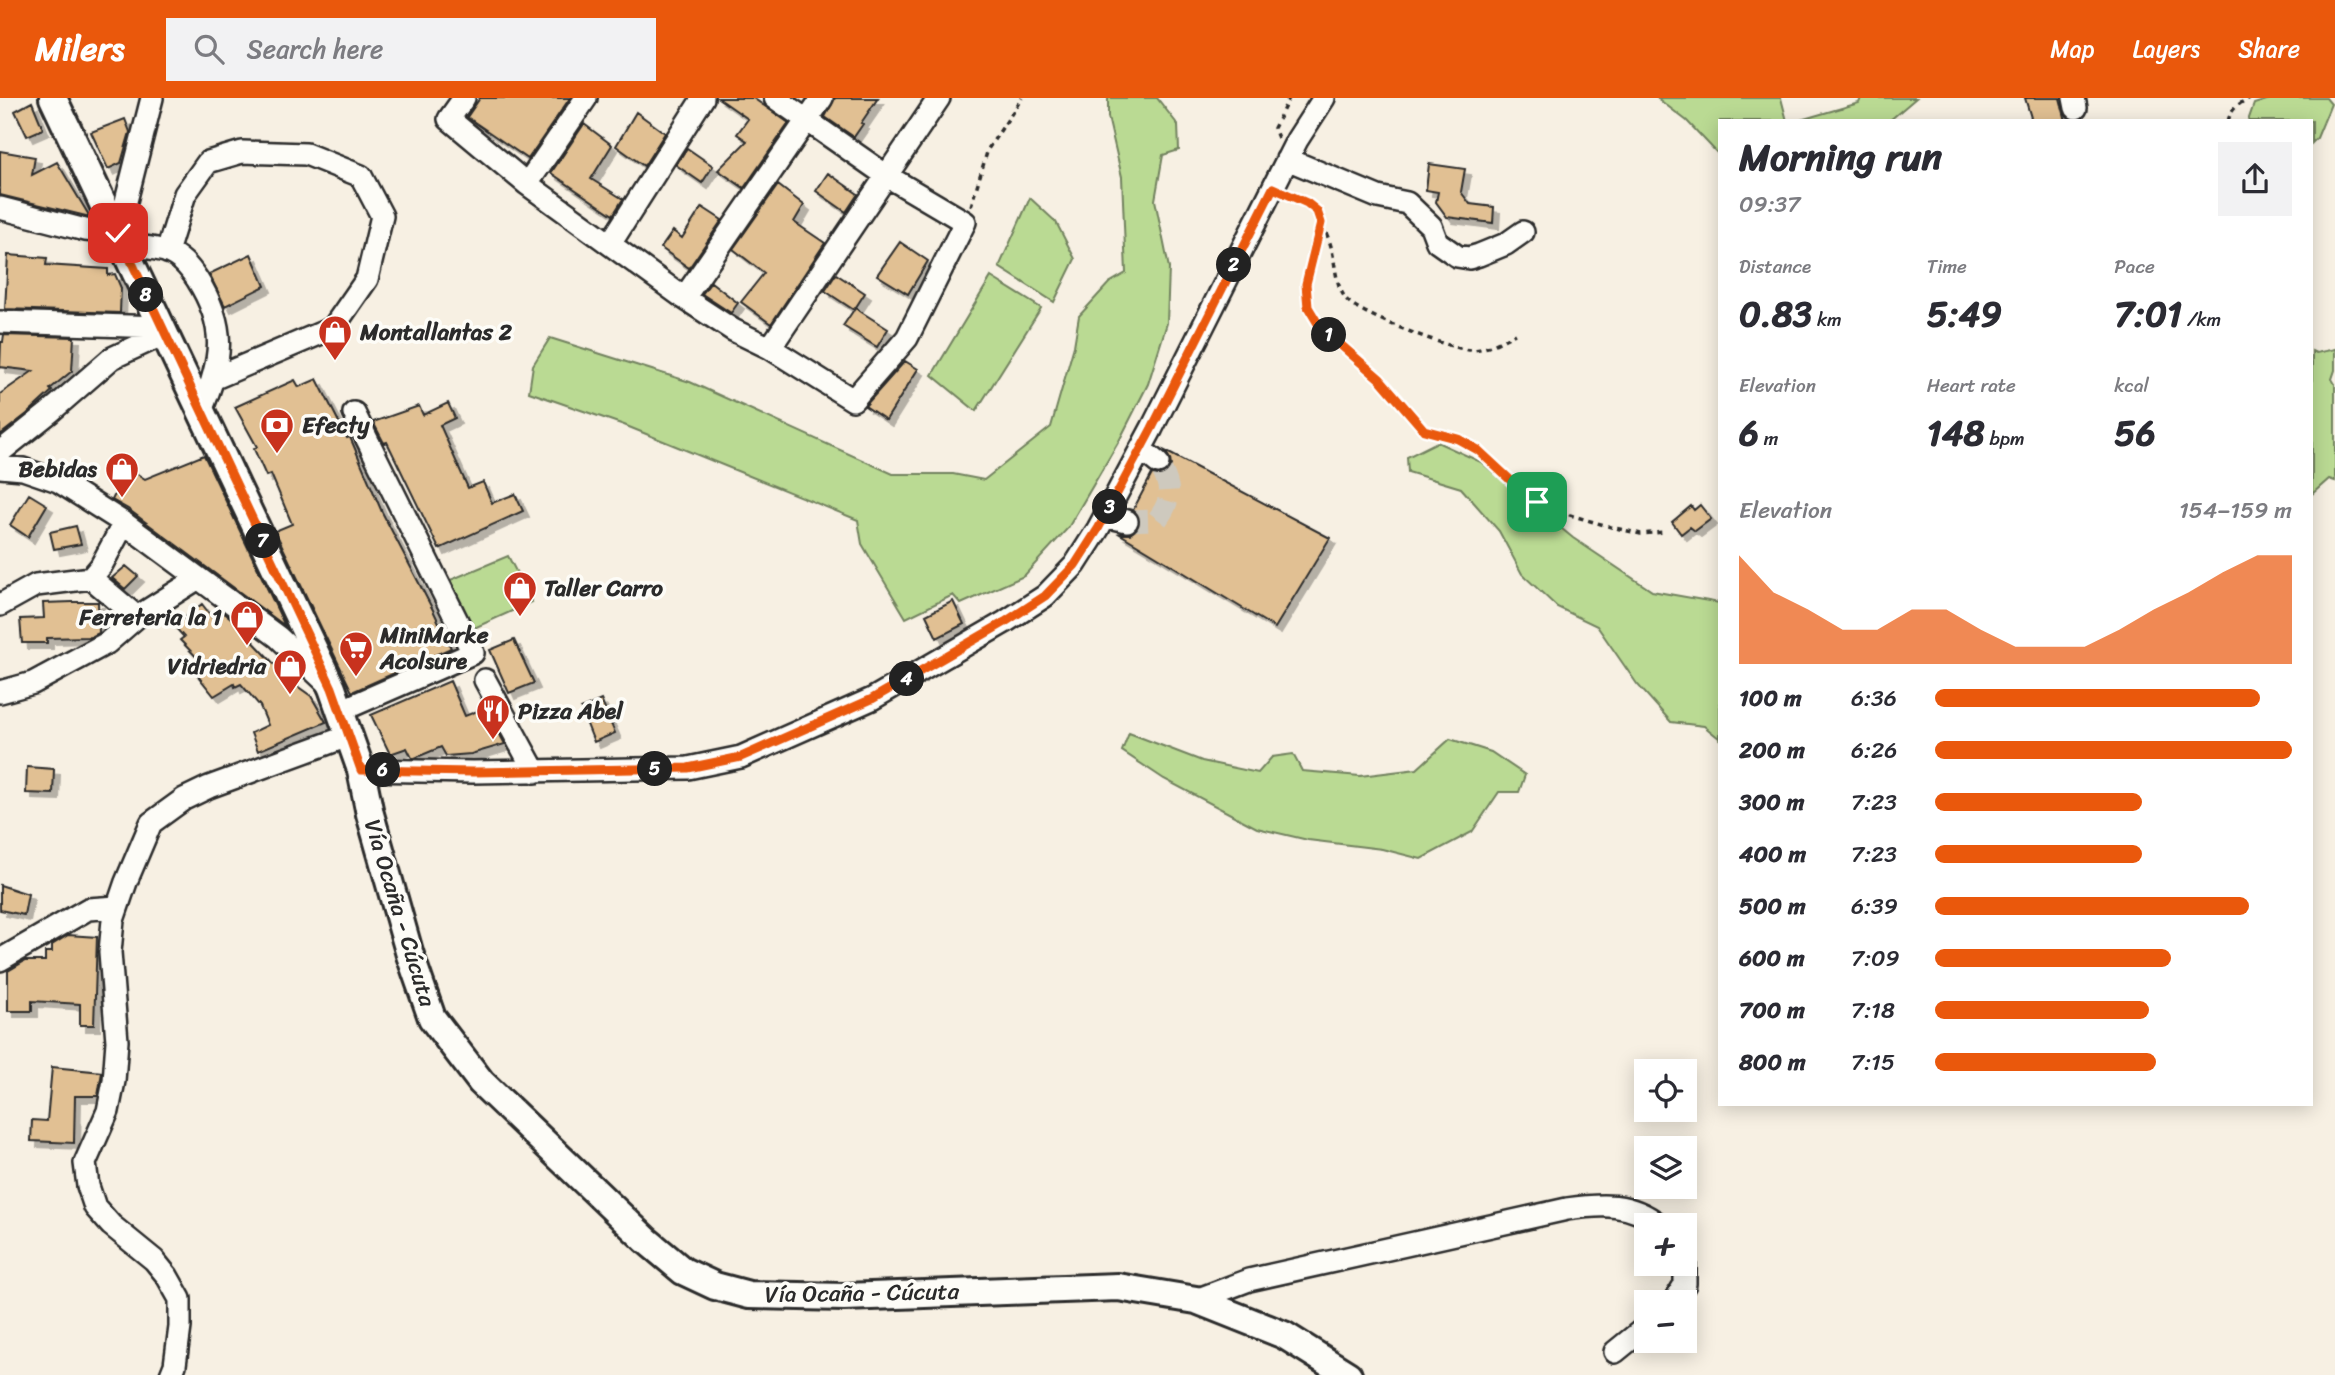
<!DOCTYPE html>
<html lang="en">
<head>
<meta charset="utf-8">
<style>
  body { margin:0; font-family:Sriracha,sans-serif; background:#f2f2f3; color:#2b2b33; height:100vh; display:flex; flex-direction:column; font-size:26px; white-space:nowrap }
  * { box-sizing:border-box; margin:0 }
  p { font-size:23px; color:#7c7c81 }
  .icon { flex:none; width:38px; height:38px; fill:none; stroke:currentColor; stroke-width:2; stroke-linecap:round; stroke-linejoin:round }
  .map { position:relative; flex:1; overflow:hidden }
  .drawer { position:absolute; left:1718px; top:21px; width:595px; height:987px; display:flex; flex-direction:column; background:#fff; border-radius:0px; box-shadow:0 4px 18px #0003 }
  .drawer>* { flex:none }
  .fabs { position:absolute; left:1634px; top:961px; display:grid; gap:14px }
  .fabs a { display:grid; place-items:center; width:63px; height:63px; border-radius:0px; background:#fff; box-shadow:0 4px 18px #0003; font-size:35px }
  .pin { position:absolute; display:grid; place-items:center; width:60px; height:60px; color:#fff; margin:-30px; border-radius:14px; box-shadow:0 4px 10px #0006 }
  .km { position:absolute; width:35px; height:35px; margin:-18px; border-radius:50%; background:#222; color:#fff; font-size:19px; line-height:35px; text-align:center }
  .round { display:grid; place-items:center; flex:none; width:74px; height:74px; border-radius:0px; background:#f2f2f3 }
  .head { display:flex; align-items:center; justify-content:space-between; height:119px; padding:0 21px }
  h1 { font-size:38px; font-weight:700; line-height:52px }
  .figures { display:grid; grid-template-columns:repeat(3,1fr); gap:10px; height:119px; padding:7px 21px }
  .figures div { display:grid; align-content:center }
  .figures b { font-size:35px; font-weight:700 }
  .figures small { font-size:19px; font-weight:400 }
  .figures p { font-size:19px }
  .chart { height:196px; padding:14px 21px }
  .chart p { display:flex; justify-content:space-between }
  .chart svg { width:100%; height:126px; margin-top:7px; fill:#ea580c; opacity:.7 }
  ul { padding:0 21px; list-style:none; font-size:23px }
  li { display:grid; grid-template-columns:112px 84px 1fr; align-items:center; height:52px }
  li i { height:18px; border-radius:9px; background:#ea580c }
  header { display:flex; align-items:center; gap:42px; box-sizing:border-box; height:98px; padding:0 35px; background:#ea580c; color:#fff }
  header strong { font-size:33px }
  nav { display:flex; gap:38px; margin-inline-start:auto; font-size:24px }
  .search { width:490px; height:63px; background:#f2f2f3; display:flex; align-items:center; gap:18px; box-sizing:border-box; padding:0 24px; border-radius:0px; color:#7c7c81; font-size:26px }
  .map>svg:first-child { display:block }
</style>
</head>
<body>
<header>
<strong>Milers</strong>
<div class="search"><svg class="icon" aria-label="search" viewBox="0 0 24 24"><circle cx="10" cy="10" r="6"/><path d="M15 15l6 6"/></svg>Search here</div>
<nav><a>Map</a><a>Layers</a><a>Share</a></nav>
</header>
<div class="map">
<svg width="2335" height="1277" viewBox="0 0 2335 1277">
  <defs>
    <filter id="shadow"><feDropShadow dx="6" dy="6" stdDeviation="0" flood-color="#0004"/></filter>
  </defs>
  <rect width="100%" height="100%" fill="#f7f0e3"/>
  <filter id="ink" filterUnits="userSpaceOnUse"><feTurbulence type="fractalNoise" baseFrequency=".0143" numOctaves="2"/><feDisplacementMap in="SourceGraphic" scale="14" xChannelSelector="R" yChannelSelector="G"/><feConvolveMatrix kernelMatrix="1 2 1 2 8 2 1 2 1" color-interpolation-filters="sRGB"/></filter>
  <g filter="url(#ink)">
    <!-- green -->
    <path fill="#bada93" stroke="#72825f" stroke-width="2" d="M 1108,0 L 1157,0 L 1178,27 L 1179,52 L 1163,57 L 1155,102 L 1169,170 L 1167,225 L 1148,286 L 1119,343 L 1068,430 L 1024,478 L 961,506 L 953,497 L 906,520 L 862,446 L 858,422 L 624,327 L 529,294 L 533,267 L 550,240 L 690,284 L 893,376 L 953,376 L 984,382 L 1051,329 L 1074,248 L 1079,218 L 1109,185 L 1126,175 L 1122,79 L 1108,19 Z
      M 1657,0 L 1781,0 L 1787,23 L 1720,23 L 1720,58 L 1687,23 Z
      M 1861,0 L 1916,0 L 1889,23 L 1797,23 L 1859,5 Z
      M 2273,0 L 2326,0 L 2331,6 L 2317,40 L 2312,45 L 2312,23 L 2248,23 L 2254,6 Z
      M 1030,100 L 1056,124 L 1075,161 L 1054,204 L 999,169 Z
      M 991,179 L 1041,210 L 976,313 L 932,277 Z
      M 2335,251 L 2335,272 L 2332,281 L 2335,286 L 2335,383 L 2329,381 L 2312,396 L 2312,253 L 2316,255 Z
      M 1437,344 L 1481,364 L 1573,440 L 1652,493 L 1720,505 L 1720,641 L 1704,628 L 1671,624 L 1637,586 L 1597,528 L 1557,509 L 1522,476 L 1499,433 L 1461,390 L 1408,374 L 1407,359 Z
      M 508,458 L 532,504 L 472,531 L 448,483 Z
      M 1129,635 L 1202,663 L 1258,675 L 1272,659 L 1293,656 L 1302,673 L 1360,678 L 1417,671 L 1450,641 L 1491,654 L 1525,677 L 1519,694 L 1499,694 L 1472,734 L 1421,761 L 1382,751 L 1308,742 L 1257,730 L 1164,681 L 1122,653 Z"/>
    <!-- building -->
    <path fill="#e1c093" stroke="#2b2b2b" stroke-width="2" filter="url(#shadow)" d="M 480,0 L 570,0 L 528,61 L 467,19 Z
      M 718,0 L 753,0 L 789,25 L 744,90 L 718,72 L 747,43 L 737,36 L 748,21 Z
      M 835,0 L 878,0 L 861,25 L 863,26 L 854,39 L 825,19 Z
      M 2025,0 L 2060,0 L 2066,23 L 2032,23 Z
      M 32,4 L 43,31 L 27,38 L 15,13 Z
      M 636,14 L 665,35 L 644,68 L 616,48 Z
      M 125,21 L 130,34 L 121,65 L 108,71 L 91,34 Z
      M 584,26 L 612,47 L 591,81 L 623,101 L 613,117 L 551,75 Z
      M 687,50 L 713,68 L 702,85 L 676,67 Z
      M 0,53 L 35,59 L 32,77 L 57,64 L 90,119 L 0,97 Z
      M 1429,66 L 1465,71 L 1461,94 L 1470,106 L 1494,109 L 1493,125 L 1447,119 L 1436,104 L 1438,94 L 1426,92 Z
      M 828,75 L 858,96 L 846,114 L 816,93 Z
      M 778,87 L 804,107 L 794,124 L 825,145 L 771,226 L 741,204 L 764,175 L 733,151 Z
      M 702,109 L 722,122 L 689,170 L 661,150 L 673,133 L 682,140 Z
      M 900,144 L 928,163 L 908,196 L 877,177 Z
      M 251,156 L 265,188 L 225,208 L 209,176 Z
      M 8,157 L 47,160 L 46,167 L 108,171 L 108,177 L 115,176 L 121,190 L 120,215 L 5,211 Z
      M 836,176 L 865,195 L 854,212 L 825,193 Z
      M 711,184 L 738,205 L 731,215 L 702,196 Z
      M 855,210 L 888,231 L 877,249 L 843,228 Z
      M 4,237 L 74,239 L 72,273 L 50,291 L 52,293 L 27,316 L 0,337 L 0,296 L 33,273 L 0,269 L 1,244 L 3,244 Z
      M 905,263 L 918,271 L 886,322 L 865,308 Z
      M 317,281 L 347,340 L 350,339 L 382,414 L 433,512 L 451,550 L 352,594 L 275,433 L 292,426 L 271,376 L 266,378 L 254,351 L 257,349 L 235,309 L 295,282 L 299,289 Z
      M 448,305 L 455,320 L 440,327 L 468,390 L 483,384 L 492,405 L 515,396 L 523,413 L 439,451 L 387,344 L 384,345 L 373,324 L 419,308 L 423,317 Z
      M 1165,353 L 1330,440 L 1275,530 L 1120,436 L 1130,436 L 1137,431 L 1140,420 L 1133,412 L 1152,376 L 1163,377 L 1171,368 L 1170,361 Z
      M 204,357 L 285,528 L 128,411 L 112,402 L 128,370 L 145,381 Z
      M 29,396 L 47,407 L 28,439 L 10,427 Z
      M 1700,407 L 1711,421 L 1695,433 L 1690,429 L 1681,436 L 1672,424 L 1691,408 L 1694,412 Z
      M 76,428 L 81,446 L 54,451 L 50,434 Z
      M 126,468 L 138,478 L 125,491 L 112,480 Z
      M 953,503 L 964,526 L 937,540 L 926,517 Z
      M 73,504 L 98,504 L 99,535 L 91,539 L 47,540 L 47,545 L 22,545 L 20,521 L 44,520 L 43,505 Z
      M 202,506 L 212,519 L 220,512 L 231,520 L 290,583 L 311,598 L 326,624 L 258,653 L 251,635 L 268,627 L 260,608 L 241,586 L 235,589 L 234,586 L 214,598 L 198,578 L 207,570 L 180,542 L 184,539 L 174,528 Z
      M 514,542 L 534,585 L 509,595 L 490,552 Z
      M 450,583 L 465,618 L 485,610 L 505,646 L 471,656 L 446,658 L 441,649 L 415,660 L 412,660 L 407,650 L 390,656 L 371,617 Z
      M 601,602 L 615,635 L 594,644 L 581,611 Z
      M 27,669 L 54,671 L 53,696 L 26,695 Z
      M 0,787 L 28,796 L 24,817 L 0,812 Z
      M 68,837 L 97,839 L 94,927 L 80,927 L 80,906 L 32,903 L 32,913 L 8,913 L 8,873 L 25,863 L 45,863 L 45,854 L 52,854 L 52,847 Z
      M 52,969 L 102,974 L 98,998 L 75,998 L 74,1045 L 31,1043 L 32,1022 L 47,1023 Z"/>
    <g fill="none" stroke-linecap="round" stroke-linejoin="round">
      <!-- minor-tunnel -->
      <path stroke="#cec9be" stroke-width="21" stroke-dasharray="21 10" stroke-linecap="butt" d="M 1127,423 L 1157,422 C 1174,400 1171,388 1158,365"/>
      <!-- minor casing -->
      <g stroke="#2b2b2b" stroke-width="26">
        <path id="minor" d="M 464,0 L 449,21 L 527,86 L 684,200 L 733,232 L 770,250 L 853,302 L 907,240 L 965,124 L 887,78 L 775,0
          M 2074,0 L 2076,10
          M 1287,61 L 1378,99 L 1407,105 L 1431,128 L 1437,144 L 1457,158 L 1469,160 L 1479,157 L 1506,146 L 1523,134
          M 527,86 L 586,0
          M 0,110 L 85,132 L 118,135 L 152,0
          M 123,146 C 137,149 152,149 165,153 C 180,158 189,169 197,181 C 228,230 222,262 201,313
          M 610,146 L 703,0
          M 167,154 L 185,96 L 208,64 L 242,54 L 306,56 L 361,78 L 382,118 L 367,181 L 333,230 L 215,280
          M 684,200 L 822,0
          M 0,224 L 161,229
          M 770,250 L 939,0
          M 1141,351 L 1158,365
          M 0,354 L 50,314 L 112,260 L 164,236
          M 0,369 L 23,371 L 58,383 L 124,425 L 278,539 L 327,585
          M 1105,418 L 1127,423
          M 91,480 L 137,519
          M 0,507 L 36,487 L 91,480 L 101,468 L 124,425
          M 485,582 L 535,674
          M 0,594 L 33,585 L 107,545 L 137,519 L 197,481
          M 340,613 L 473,555 L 354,315
          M 361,672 L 473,674 L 688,670 L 741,659 L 872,601 L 1005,524 L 1045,498 L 1075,467 L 1098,431 L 1152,330 L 1297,42 L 1324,0
          M 0,862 L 88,811 L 117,809
          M 1196,1202 L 1249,1182 L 1567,1111 C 1601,1106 1631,1104 1659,1127
          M 1674,1204 L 1685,1186 L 1685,1166
          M 1615,1254 L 1647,1228
          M 171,1277 L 175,1267 L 180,1229 L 180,1201 L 167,1178 L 154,1162 L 111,1127 L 95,1109 L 88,1088 L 85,1065 L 108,1013 L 114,983 L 117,943 L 110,854 L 113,822 L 126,784 L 151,725 L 184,701 L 209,689 L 348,638"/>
      </g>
      <!-- major casing -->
      <g stroke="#2b2b2b" stroke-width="32">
        <path id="major" d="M 53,0 L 332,590 L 361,672 L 370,716 L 410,857 L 432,920 L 481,984 L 646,1142 L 683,1173 L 715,1188 L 749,1197 L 844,1199 L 1118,1189 L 1196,1202 L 1284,1237 L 1348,1277"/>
      </g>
      <!-- path -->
      <path stroke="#2b2b2b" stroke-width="3.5" stroke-dasharray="5 5" stroke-linecap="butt" d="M 2228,23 C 2231,11 2239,5 2250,0
        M 1278,40 L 1274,30 L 1289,0
        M 1291,98 L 1307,105 L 1316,113 L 1321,125 L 1320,136 L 1306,186 L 1308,209 L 1319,229 L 1380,281 L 1424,332 L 1458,341 L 1478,352 L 1520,391 L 1537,404 L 1570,417 L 1611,429 L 1641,436 L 1664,434
        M 971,108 L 988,51 L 1022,0
        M 1322,126 C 1327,136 1331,146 1333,157 C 1336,172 1336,189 1347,202 C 1358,216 1451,251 1470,252 C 1487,252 1501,243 1515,236"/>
      <!-- minor -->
      <use href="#minor" stroke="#fdfcf7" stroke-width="21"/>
      <!-- major -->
      <use href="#major" stroke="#fdfcf7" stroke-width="26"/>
    </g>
  </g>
  <g fill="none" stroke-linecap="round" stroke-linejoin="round" filter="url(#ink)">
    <!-- route casing -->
    <g stroke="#fff" stroke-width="14">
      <path id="route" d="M 118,135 L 332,590 L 361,672 L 473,674 L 688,670 L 741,659 L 872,601 L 1005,524 L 1045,498 L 1075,467 L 1098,431 L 1152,330 L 1273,90 L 1307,105 L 1317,113 L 1321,125 L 1306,186 L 1308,209 L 1320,229 L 1380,281 L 1424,332 L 1458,341 L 1478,352 L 1520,391 L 1537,404"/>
    </g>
    <!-- route -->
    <use href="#route" stroke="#ea580c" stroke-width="9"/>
  </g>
  <!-- icons -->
  <defs>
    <g id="shop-pin" transform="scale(1.75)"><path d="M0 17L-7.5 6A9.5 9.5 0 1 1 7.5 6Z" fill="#c8321e" stroke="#fdfcf7"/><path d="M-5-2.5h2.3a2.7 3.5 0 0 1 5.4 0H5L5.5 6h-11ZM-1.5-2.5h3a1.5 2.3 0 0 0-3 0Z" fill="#fff"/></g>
    <g id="bank-pin" transform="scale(1.75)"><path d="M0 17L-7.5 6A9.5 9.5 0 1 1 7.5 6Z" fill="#c8321e" stroke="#fdfcf7"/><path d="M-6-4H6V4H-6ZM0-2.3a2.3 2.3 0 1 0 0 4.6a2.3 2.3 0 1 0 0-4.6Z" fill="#fff"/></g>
    <g id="supermarket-pin" transform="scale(1.75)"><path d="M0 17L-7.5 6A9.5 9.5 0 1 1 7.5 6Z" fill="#c8321e" stroke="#fdfcf7"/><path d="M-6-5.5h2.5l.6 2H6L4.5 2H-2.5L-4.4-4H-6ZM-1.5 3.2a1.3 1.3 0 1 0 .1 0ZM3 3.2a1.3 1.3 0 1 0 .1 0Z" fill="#fff"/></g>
    <g id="restaurant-pin" transform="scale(1.75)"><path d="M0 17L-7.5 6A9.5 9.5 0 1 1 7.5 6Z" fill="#c8321e" stroke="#fdfcf7"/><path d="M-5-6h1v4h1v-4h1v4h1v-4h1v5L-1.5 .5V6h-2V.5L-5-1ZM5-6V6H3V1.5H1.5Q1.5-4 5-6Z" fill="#fff"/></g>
  </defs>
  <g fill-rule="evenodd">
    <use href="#shop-pin" x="335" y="234"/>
    <use href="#bank-pin" x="277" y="327"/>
    <use href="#shop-pin" x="122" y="371"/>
    <use href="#shop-pin" x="520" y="490"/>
    <use href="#shop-pin" x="247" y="519"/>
    <use href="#supermarket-pin" x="356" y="550"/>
    <use href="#shop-pin" x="290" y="568"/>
    <use href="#restaurant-pin" x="493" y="613"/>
  </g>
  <g text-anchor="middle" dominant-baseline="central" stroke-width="7" stroke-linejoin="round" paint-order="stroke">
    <!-- poi labels -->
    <g font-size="23" font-weight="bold" fill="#2b2b2b" stroke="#fdfcf7" text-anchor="start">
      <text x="360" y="234">Montallantas 2</text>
      <text x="302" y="327">Efecty</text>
      <text x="97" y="371" text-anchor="end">Bebidas</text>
      <text x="544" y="490">Taller Carro</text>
      <text x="222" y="519" text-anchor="end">Ferreteria la 1</text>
      <text x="380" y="537">MiniMarke<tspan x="380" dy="26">Acolsure</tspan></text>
      <text x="266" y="568" text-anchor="end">Vidriedria</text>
      <text x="518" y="613">Pizza Abel</text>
    </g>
    <!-- street labels -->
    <g font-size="23" fill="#2b2b2b" stroke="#fdfcf7">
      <text transform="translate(400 815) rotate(73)">Vía Ocaña - Cúcuta</text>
      <text transform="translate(862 1195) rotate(-1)">Vía Ocaña - Cúcuta</text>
    </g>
  </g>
</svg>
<div class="fabs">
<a><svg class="icon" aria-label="locate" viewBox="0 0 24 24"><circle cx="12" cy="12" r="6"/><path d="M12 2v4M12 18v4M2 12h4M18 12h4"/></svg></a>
<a><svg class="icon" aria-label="layers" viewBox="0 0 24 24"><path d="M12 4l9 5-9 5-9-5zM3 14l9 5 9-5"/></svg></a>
<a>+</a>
<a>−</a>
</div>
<div class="pin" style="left:1537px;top:404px;background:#1e9e55"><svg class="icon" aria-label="arrive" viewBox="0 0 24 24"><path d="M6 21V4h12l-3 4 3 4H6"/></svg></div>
<div class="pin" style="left:118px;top:135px;background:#d93025"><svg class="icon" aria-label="check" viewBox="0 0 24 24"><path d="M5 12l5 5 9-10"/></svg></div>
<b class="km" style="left:1329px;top:237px">1</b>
<b class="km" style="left:1234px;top:167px">2</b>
<b class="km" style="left:1110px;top:409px">3</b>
<b class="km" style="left:907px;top:581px">4</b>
<b class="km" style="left:655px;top:671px">5</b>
<b class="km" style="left:383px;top:672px">6</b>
<b class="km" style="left:263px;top:443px">7</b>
<b class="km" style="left:146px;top:197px">8</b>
<section class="drawer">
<div class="head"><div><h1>Morning run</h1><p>09:37</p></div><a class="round"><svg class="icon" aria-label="share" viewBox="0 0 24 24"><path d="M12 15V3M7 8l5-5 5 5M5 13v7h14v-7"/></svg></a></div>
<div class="figures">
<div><p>Distance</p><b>0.83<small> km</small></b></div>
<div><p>Time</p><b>5:49</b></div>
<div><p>Pace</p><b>7:01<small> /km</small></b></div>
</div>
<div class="figures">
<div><p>Elevation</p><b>6<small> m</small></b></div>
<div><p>Heart rate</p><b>148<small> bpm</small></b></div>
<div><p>kcal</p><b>56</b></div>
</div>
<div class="chart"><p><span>Elevation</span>154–159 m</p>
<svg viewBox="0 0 160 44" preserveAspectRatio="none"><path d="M0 44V6L10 19L20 25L30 32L40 32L50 25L60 25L70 32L80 38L90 38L100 38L110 32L120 25L130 19L140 12L150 6L160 6V44z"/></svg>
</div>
<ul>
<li><b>100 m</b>6:36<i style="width:91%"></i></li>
<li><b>200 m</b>6:26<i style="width:100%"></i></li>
<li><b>300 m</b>7:23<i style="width:58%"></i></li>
<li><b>400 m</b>7:23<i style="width:58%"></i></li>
<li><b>500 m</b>6:39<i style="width:88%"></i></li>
<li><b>600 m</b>7:09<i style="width:66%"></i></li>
<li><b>700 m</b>7:18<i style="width:60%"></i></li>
<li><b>800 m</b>7:15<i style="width:62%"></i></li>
</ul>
</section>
</div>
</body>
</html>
